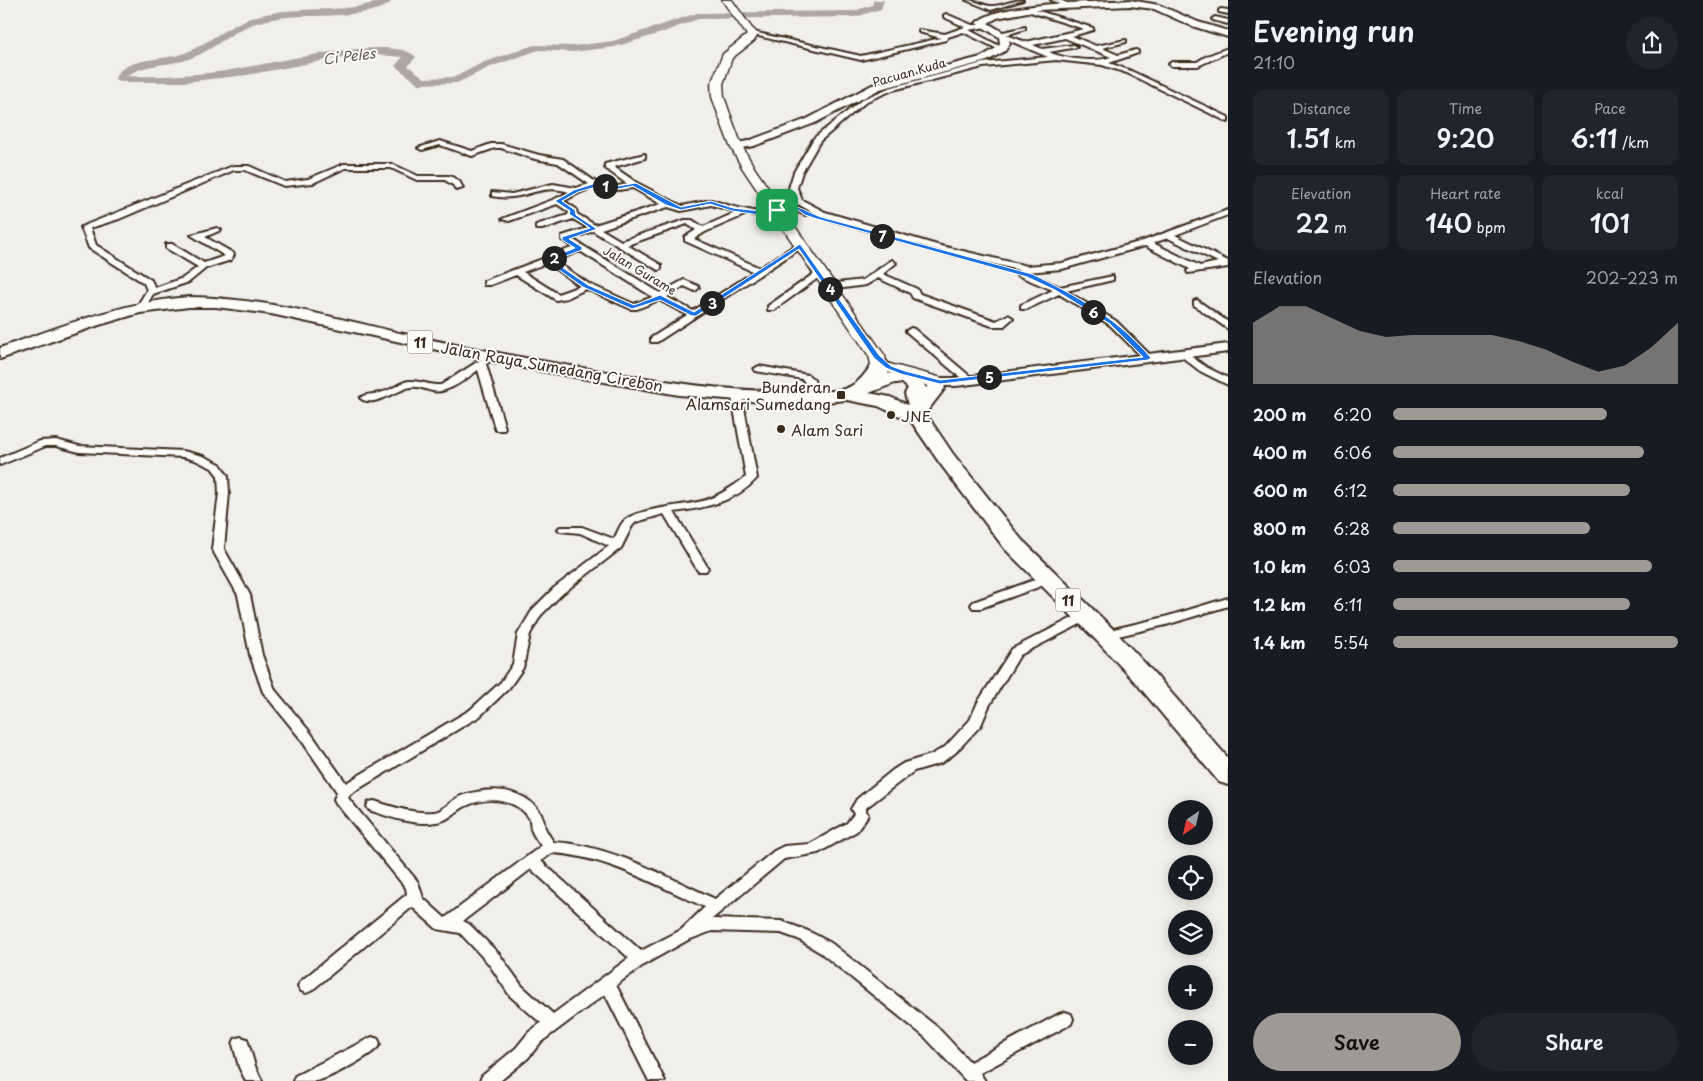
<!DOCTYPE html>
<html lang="en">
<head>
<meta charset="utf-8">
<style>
  body { margin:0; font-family:"Playpen Sans",sans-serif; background:#20242c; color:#f1f3f6; height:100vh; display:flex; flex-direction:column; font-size:19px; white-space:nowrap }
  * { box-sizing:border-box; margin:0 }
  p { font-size:16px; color:#9ea1a6 }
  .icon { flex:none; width:28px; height:28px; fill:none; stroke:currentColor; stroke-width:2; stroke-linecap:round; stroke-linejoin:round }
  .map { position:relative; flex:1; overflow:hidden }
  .side { display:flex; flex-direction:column; background:#171b24; width:475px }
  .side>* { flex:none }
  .needle { width:32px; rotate:214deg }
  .fabs { position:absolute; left:1168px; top:800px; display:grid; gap:10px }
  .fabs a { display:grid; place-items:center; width:45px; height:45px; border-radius:50%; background:#171b24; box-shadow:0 2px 12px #0003; font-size:25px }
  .pin { position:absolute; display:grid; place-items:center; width:42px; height:42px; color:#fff; margin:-21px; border-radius:10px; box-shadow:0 2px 8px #0006 }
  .km { position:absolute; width:25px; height:25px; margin:-12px; border-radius:50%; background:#222; color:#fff; font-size:14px; line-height:25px; text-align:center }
  .round { display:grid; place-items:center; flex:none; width:52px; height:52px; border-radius:26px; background:#20242c }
  .head { display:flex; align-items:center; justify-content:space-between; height:85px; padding:0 25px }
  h1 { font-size:28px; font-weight:600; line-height:38px }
  .stats { display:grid; grid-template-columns:repeat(3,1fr); gap:8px; height:85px; padding:5px 25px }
  .stats div { display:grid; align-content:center; border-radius:10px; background:#20242c; text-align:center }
  .stats b { font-size:25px; font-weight:600 }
  .stats small { font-size:14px; font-weight:400 }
  .stats p { font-size:14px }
  .chart { height:140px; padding:10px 25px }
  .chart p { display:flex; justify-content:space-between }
  .chart svg { width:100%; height:90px; margin-top:5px; fill:#9f9995; opacity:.7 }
  .button { display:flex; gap:10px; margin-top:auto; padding:10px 25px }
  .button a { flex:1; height:58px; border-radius:30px; background:#9f9995; color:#111; font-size:20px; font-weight:600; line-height:58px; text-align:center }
  .button a+a { background:#20242c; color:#f1f3f6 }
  ul { padding:0 25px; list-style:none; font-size:16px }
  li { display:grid; grid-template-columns:80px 60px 1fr; align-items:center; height:38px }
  li i { height:12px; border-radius:6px; background:#9f9995 }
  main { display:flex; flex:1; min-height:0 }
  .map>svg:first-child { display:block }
</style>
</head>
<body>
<main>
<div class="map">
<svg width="1228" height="1081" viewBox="0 0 1228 1081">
  <rect width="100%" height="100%" fill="#f1efea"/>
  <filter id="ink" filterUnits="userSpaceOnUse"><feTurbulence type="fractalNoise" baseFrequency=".02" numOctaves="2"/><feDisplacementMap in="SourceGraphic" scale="10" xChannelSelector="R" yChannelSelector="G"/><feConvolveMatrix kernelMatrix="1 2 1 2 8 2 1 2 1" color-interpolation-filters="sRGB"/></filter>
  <g filter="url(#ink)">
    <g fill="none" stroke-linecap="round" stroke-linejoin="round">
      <!-- river -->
      <path fill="#aea69f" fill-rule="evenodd" d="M 381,0 L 391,0 L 391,2 C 378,15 336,15 317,16 C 292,16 265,17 242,29 C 224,38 209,52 189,59 C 169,66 145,63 127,76 C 160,77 193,75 226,71 C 259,66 395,32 416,57 L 408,66 L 425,78 L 455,77 L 482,63 L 534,45 L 573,46 L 613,41 L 697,13 L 854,11 L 872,5 L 874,0 L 884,0 L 881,9 L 855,17 L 698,19 L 661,33 L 614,47 L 573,52 L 539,50 L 490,67 L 457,83 L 419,84 L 395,66 L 403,57 L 368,54 L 348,56 L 247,75 L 184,82 L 121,82 L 115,79 C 120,58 163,60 179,55 C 199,49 215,35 233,26 C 245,19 258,15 272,13 C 308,6 347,14 381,0 Z"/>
      <!-- street casing -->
      <g stroke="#3b2a1e" stroke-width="4">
        <path id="street" d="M 966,0 C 975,0 982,5 990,6 C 999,7 1013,0 1023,0 L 991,10 Z
          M 1051,0 L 1060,0 L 1076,7 L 1071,8 Z
          M 1026,7 L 1093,28 L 1093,30 L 1072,36 L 1096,46 L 1126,40 L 1126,42 L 1102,48 L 1118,55 L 1136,50 L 1138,51 L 1138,53 L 1109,63 L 1131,71 L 1228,117 L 1228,122 L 1127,73 L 1102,65 L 1056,60 L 983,67 L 893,90 L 867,101 L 820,141 L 802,172 L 797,188 L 802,200 L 825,212 L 937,245 L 1027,266 L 1062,263 L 1143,241 L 1228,210 L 1228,215 L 1175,235 L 1228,261 L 1228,267 L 1188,273 L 1187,271 L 1190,269 L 1145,246 L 1062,269 L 1027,272 L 932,249 L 819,216 L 796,203 L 789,188 L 794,172 L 814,138 L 863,99 L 889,88 L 983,63 L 1048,57 L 1001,37 L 999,33 L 1025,27 L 1025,29 L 1006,35 L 1026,42 L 1084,29 L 1024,10 L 1024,8 ZM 1065,38 L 1111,57 C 1096,63 1064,59 1049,52 L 1077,47 L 1074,45 L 1042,49 L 1033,45 ZM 1168,238 L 1218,262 L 1200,266 L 1153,243 Z
          M 1221,9 L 1228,10 L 1228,14 L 1219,12 L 1219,10 Z
          M 946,14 L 972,25 L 986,25 L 986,27 L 969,30 L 1005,49 L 1000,50 L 963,32 L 948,37 L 946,40 L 861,60 L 750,34 L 753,32 L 861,56 L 941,38 L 919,32 L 919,30 L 945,34 L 965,27 L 944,17 L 944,15 Z
          M 1215,17 L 1228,20 L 1228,24 L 1213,20 L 1212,19 Z
          M 1228,48 L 1228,52 L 1198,66 L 1172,66 L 1169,64 L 1172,62 L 1197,62 L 1207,56 Z
          M 440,141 L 472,151 L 491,144 L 501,144 L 539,155 L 563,159 L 597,183 L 618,186 L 627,184 L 605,168 L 605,164 L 645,154 L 645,158 L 614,167 L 637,183 L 682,206 L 711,200 L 734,207 L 763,213 L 780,214 L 784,216 L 780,218 L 747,214 L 705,232 L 694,239 L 760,268 L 797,244 L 803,244 L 804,246 L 657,342 L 651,342 L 651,338 L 687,315 L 659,300 L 637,309 L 631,309 L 586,289 L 567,298 L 556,300 L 516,275 L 490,285 L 484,285 L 484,281 L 574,247 L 562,240 L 562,236 L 588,228 L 573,219 L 542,229 L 536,229 L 536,225 L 568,215 L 569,212 L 557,204 L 509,221 L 502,219 L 555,199 L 569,192 C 539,182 524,203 492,196 L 492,192 L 512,194 L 553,184 L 576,188 L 589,184 L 558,163 L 535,159 L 501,148 L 495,148 L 472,156 L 440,145 L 422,150 L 418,148 ZM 595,187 L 618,190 L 633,188 L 661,204 L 595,225 L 577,214 L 576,209 L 564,201 L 579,193 ZM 711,205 L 737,212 L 703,227 L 692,220 L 685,220 L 621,241 L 601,229 L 668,207 L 681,211 ZM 687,224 L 696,230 L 685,237 L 685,241 L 754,272 L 693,311 L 667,297 L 684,286 L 695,291 L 699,288 L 698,286 L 684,280 L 660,293 L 572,239 L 593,231 L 658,270 L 661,269 L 661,265 L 627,245 ZM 580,251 L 653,297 L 634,304 L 589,284 L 555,261 ZM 547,263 L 580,286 L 558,294 L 523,272 Z
          M 344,164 L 392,164 L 418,176 L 450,176 L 459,181 L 463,188 L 456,190 L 453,185 L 445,180 L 417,180 L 391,168 L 345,168 L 313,183 L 284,186 L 245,170 L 234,170 L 225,174 L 119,219 L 90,228 L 96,245 L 151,280 L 155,288 L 183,278 L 198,267 L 166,248 L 166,244 L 172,244 L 204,263 L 225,256 L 191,235 L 217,228 L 221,230 L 205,237 L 233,253 L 234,255 L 231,260 L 206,268 L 189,282 L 153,294 L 144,310 L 141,311 L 136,308 L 147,290 L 144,283 L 89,248 L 81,227 L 233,166 L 249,166 L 285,182 L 308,179 Z
          M 794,205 L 809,213 L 805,215 L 793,210 L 777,212 L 773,210 Z
          M 892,260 L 896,263 L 883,274 L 917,289 L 920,294 L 996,321 L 1008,315 L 1013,318 L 1004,326 L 992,326 L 913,298 L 910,293 L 878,278 L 866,285 L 829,290 L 825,287 L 829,284 L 863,280 Z
          M 819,270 L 822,271 L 822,275 L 774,310 L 768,310 L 768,306 Z
          M 1020,270 L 1060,287 L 1113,276 L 1113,280 L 1066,291 L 1116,321 L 1153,358 L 1148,361 L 1145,360 L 1110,325 L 1059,294 L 1027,309 L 1021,309 L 1021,305 L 1053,290 L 1017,275 L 1017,271 Z
          M 1197,300 L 1228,322 L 1228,329 L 1194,305 L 1194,301 Z
          M 911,328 L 914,329 L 972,378 L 974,380 L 972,382 L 966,382 L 908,333 L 906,331 Z
          M 1185,352 L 1206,367 L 1228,378 L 1228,385 L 1200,371 L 1182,357 L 1182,353 Z
          M 485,357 L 490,360 L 486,364 L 505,428 L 504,430 L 496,430 L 495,428 L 478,370 C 469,377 456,387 445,390 C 431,395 423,385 411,387 C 398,389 373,409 360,398 C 366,393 375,395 383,392 C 392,390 400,382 409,381 C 420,380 430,386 441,385 Z
          M 759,366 L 808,375 L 814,380 L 818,397 L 813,400 L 810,399 L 804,381 L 802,379 L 756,371 L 754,369 Z
          M 737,394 L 742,397 L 757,478 C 736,502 704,508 674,512 L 708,568 L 706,571 L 698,571 L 664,514 L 636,522 L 632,526 L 621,548 L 562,594 L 541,615 L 530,634 L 523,668 L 509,688 L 480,716 L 350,794 L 348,798 L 418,882 L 423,898 L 445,918 L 541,846 C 537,840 533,835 531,829 C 530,825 531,821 529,818 C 516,798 486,796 466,806 C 455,811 449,821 436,822 C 414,826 390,817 369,810 L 367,806 L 369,802 L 374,801 C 393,807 414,814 434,812 C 444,811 451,800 461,796 C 488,787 524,786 541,814 C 544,819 544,823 545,828 C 547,833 551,837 553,842 C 610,845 663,875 715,899 L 774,851 L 784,846 L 810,844 L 847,823 L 854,814 L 851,809 L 857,799 L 893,770 L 904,763 L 931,755 L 945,747 L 970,720 L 978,702 L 1012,649 L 1082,613 L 1090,613 L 1092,616 L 1090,619 L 1020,655 L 989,706 L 981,725 L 955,753 L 941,763 L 914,771 L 867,807 L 865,809 L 868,815 L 857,831 L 818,853 L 784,859 L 712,919 L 781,921 L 808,931 L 831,943 L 937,1027 L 970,1062 L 1059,1014 L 1065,1012 L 1071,1014 L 1073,1019 L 1071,1024 L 980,1073 L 985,1081 L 966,1081 L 925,1037 L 821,953 L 798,939 L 781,933 L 712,931 L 688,940 L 645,964 L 616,985 L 665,1081 L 649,1081 L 605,994 L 541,1042 L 528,1058 L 500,1081 L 480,1081 L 482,1076 L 516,1048 L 529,1032 L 541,1023 L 510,996 L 489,964 L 460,933 L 437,929 L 412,907 L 311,991 L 306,993 L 301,991 L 298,986 L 301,981 L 407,894 L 406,888 L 336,803 L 334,799 L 337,792 L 300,738 L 263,692 L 250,655 L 238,595 L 212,549 L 219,493 L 218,476 L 212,468 L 195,460 L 183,457 L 79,452 L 56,446 L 46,446 L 0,465 L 0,458 L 40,441 L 56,440 L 79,446 L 183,451 L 203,456 L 220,464 L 228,476 L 229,493 L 224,549 L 250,595 L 262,655 L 275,690 L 310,732 L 346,783 L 470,710 L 501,682 L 513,664 L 518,634 L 533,609 L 554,588 L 609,546 L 580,533 L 560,531 L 558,529 L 560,527 L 582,527 L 614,539 C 617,534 619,527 623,522 C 634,508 688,506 706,500 C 721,495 733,486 746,477 L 732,397 ZM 552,853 C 606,856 656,885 705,907 L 681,930 L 641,951 L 541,861 ZM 531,869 L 629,958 L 553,1014 L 522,986 L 499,954 L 469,924 L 463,921 Z
          M 1048,575 L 1054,579 L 1052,582 L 981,608 L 973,608 L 971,605 L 973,602 Z
          M 1228,598 L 1228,606 L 1166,625 L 1105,639 L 1101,638 L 1099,635 L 1101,632 L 1165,617 Z
          M 241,1037 L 247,1039 L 255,1066 L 262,1081 L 246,1081 L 239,1067 L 233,1044 L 235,1039 Z
          M 372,1037 L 378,1039 L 380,1044 C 376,1054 328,1079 316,1081 C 309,1081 300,1081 293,1081 L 295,1076 Z"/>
      </g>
      <!-- secondary casing -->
      <g stroke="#3b2a1e" stroke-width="4">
        <path id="secondary" d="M 1130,0 L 1159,5 L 1198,22 L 1228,31 L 1228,37 L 1192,26 L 1154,9 L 1130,6 L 1037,10 L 997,18 L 988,23 L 1006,34 L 1010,43 L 1005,51 L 987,61 L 880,89 L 815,123 L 754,146 L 736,149 L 731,146 L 732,144 L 748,141 L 807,119 L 872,85 L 981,57 L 998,47 L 1000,43 L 999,37 L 976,23 C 999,1 1096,3 1130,0 Z
          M 1228,344 L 1228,352 L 956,386 L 927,386 L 920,382 L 927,378 L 956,378 Z"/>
      </g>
      <!-- primary casing -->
      <g stroke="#3b2a1e" stroke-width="3">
        <path id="primary" d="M 722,0 L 732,0 L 751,27 L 758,34 L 754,41 L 732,58 L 723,84 L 724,97 L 734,125 L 742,146 L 755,169 L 885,356 L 886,363 L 946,379 L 948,382 L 946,385 C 930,389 903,378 888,372 L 890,382 L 888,385 L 876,385 L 869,356 L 743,169 L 730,146 L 722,125 L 712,97 L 711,84 L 723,54 L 747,35 Z"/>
      </g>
      <!-- highway casing -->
      <g stroke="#3b2a1e" stroke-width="4">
        <path id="highway" d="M 189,297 C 263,298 332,317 404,334 C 492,353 582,369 672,382 C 717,389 761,392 807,391 C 818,391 830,392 841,390 C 858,386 865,374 874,361 L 880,360 L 886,361 L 889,365 L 884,375 C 902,370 917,371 926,388 C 931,382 935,382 943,384 L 945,388 L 928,410 L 928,417 L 953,454 L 1021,539 L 1113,629 L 1153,672 L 1228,758 L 1228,785 L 1219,782 L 1137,684 L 1097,641 L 1005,549 L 939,462 L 911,421 L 878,406 L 847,400 L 825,402 L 774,403 L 679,395 L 507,365 L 271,314 L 216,307 L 189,307 L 140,313 L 99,325 L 0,359 L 0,348 C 62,326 122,302 189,297 ZM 895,383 L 902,383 L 908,388 L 905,394 L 908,405 L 890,397 L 869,393 Z"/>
      </g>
      <!-- street -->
      <use href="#street" fill="#fdfcf7" fill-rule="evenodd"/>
      <!-- secondary -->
      <use href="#secondary" fill="#fdfcf7" fill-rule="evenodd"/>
      <!-- primary -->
      <use href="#primary" fill="#fdfcf7" fill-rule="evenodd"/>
      <!-- highway -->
      <use href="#highway" fill="#fdfcf7" fill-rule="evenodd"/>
    </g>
  </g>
  <!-- route -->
  <path fill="#1a73e8" stroke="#fff" fill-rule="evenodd" d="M 596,183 L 618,186 L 636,183 L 681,207 L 711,201 L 733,208 L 776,213 L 775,209 C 800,203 799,209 821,217 L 1032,274 C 1077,296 1119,319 1151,358 L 1148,360 L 940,384 L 901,374 L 886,368 L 874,358 L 799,249 L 696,316 L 692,316 L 660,300 L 632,309 L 583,287 L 545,260 L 575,248 L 562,240 L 562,237 L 590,228 L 569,214 L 570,211 L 555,201 L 574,190 ZM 633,186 L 666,205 L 681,210 L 710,204 L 732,211 L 780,218 L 783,216 L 780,211 L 797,209 L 805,215 L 817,219 L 1027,277 L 1055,290 L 1110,324 L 1143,357 L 940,380 L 905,371 L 891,366 L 879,355 L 800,244 L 694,312 L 660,295 L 634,305 L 588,285 L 553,261 L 582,250 L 582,247 L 569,239 L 597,229 L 576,215 L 575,210 L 562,201 L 578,192 L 596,187 L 618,189 Z"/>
  <!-- markers -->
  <g fill="#3b2a1e" stroke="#fdfcf7" stroke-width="2">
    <rect x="836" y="390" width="10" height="10" rx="2.5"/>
    <circle cx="891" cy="415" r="5"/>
    <circle cx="781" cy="429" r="5"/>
  </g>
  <g text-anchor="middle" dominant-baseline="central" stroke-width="4" stroke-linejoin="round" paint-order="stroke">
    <!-- far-street labels -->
    <g font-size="12" fill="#3b2a1e" stroke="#fdfcf7">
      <text transform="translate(909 72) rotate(-16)">Pacuan Kuda</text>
      <text transform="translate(640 270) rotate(31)">Jalan Gurame</text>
    </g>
    <!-- far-water labels -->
    <g font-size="14" font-style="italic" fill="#63554b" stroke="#fdfcf7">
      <text transform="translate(349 56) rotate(-7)">Ci Peles</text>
    </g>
    <!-- shield labels -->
    <g fill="#fdfcf7" stroke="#75695f" stroke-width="1">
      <rect x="407.5" y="330.5" width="25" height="23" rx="4"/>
      <rect x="1055.5" y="588.5" width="25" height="23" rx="4"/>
    </g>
    <g font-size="14" font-weight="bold" fill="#3b2a1e">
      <text x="420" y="342">11</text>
      <text x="1068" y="600">11</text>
    </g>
    <!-- street labels -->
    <g font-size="15" fill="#3b2a1e" stroke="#fdfcf7">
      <text transform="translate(552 366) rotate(10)">Jalan Raya Sumedang Cirebon</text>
    </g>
    <!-- poi labels -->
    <g font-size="15" fill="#3b2a1e" stroke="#fdfcf7" text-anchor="start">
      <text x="831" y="386" text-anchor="end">Bunderan<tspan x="831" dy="17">Alamsari Sumedang</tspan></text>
      <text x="901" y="415">JNE</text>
      <text x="791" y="429">Alam Sari</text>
    </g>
  </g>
</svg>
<div class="fabs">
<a><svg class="needle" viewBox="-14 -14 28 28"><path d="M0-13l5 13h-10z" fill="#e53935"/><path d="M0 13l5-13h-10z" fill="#9ea1a6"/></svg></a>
<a><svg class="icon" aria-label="locate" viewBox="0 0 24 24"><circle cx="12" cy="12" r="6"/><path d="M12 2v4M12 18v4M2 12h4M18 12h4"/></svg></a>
<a><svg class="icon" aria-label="layers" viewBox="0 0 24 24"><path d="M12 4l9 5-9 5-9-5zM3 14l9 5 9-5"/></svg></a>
<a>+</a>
<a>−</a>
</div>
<div class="pin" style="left:777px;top:210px;background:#1e9e55"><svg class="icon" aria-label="arrive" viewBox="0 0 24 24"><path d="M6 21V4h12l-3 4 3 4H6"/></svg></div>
<b class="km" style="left:605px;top:186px">1</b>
<b class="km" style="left:554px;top:258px">2</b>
<b class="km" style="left:712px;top:303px">3</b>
<b class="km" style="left:830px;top:289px">4</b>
<b class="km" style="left:989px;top:377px">5</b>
<b class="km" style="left:1093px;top:312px">6</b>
<b class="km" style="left:882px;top:236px">7</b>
</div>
<section class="side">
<div class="head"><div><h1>Evening run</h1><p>21:10</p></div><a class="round"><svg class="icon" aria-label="share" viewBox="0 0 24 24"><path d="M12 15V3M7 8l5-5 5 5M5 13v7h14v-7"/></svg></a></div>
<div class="stats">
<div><p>Distance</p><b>1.51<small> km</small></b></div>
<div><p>Time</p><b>9:20</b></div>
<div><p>Pace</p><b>6:11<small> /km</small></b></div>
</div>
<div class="stats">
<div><p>Elevation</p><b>22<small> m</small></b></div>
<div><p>Heart rate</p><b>140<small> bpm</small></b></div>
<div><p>kcal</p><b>101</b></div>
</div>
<div class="chart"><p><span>Elevation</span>202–223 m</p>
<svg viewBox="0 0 160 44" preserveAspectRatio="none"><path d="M0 44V14L10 6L20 6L30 12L40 18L50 21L60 20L70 20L80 20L90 20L100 23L110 27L120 33L130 38L140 35L150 26L160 14V44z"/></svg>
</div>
<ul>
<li><b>200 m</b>6:20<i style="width:75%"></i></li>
<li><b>400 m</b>6:06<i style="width:88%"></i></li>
<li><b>600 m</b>6:12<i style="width:83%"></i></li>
<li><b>800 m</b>6:28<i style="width:69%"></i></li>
<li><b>1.0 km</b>6:03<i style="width:91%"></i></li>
<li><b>1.2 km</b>6:11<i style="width:83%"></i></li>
<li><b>1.4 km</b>5:54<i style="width:100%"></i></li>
</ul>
<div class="button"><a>Save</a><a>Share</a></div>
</section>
</main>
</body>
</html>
